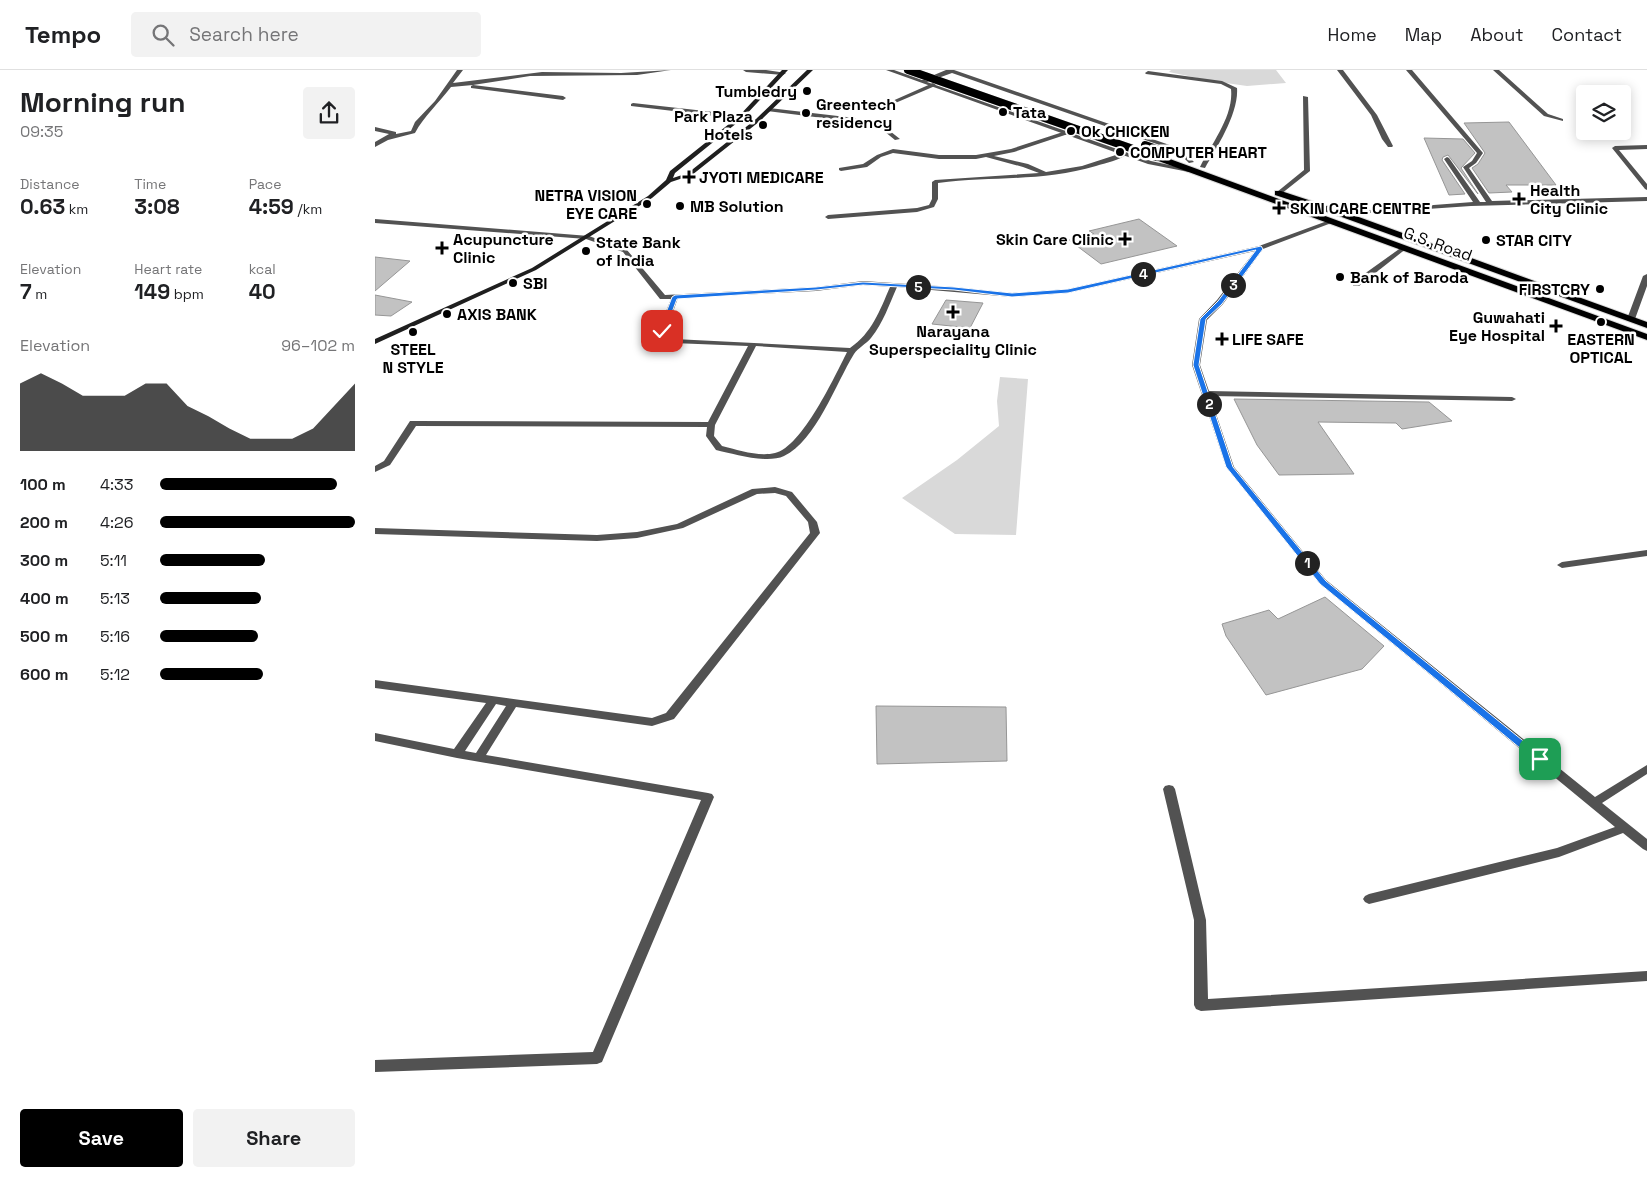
<!DOCTYPE html>
<html lang="en">
<head>
<meta charset="utf-8">
<style>
  body { margin:0; font-family:"Space Grotesk",sans-serif; background:#f2f2f2; color:#202124; height:100vh; display:flex; flex-direction:column; font-size:19px; white-space:nowrap }
  * { box-sizing:border-box; margin:0 }
  p { font-size:16px; color:#757577 }
  .icon { flex:none; width:28px; height:28px; fill:none; stroke:currentColor; stroke-width:2; stroke-linecap:round; stroke-linejoin:round }
  .map { position:relative; flex:1; overflow:hidden }
  .panel { display:flex; flex-direction:column; background:#fff; width:375px }
  .panel>* { flex:none }
  .controls { position:absolute; left:1201px; top:15px; display:grid; gap:10px }
  .controls a { display:grid; place-items:center; width:55px; height:55px; border-radius:5px; background:#fff; box-shadow:0 2px 12px #0003; font-size:25px }
  .pin { position:absolute; display:grid; place-items:center; width:42px; height:42px; color:#fff; margin:-21px; border-radius:10px; box-shadow:0 2px 8px #0006 }
  .km { position:absolute; width:25px; height:25px; margin:-12px; border-radius:50%; background:#222; color:#fff; font-size:14px; line-height:25px; text-align:center }
  .round { display:grid; place-items:center; flex:none; width:52px; height:52px; border-radius:5px; background:#f2f2f2 }
  .head { display:flex; align-items:center; justify-content:space-between; height:85px; padding:0 20px }
  h1 { font-size:28px; font-weight:700; line-height:38px }
  .metrics { display:grid; grid-template-columns:repeat(3,1fr); gap:8px; height:85px; padding:5px 20px }
  .metrics div { display:grid; align-content:center }
  .metrics b { font-size:21px; font-weight:700 }
  .metrics small { font-size:14px; font-weight:400 }
  .metrics p { font-size:14px }
  .chart { height:140px; padding:10px 20px }
  .chart p { display:flex; justify-content:space-between }
  .chart svg { width:100%; height:90px; margin-top:5px; fill:#000; opacity:.7 }
  .primary-button { display:flex; gap:10px; margin-top:auto; padding:10px 20px }
  .primary-button a { flex:1; height:58px; border-radius:5px; background:#000; color:#fff; font-size:20px; font-weight:700; line-height:58px; text-align:center }
  .primary-button a+a { background:#f2f2f2; color:#202124 }
  ul { padding:0 20px; list-style:none; font-size:16px }
  li { display:grid; grid-template-columns:80px 60px 1fr; align-items:center; height:38px }
  li i { height:12px; border-radius:6px; background:#000 }
  header { display:flex; align-items:center; gap:30px; box-sizing:border-box; height:70px; padding:0 25px; background:#fff; border-bottom:1px solid #e0e0e0 }
  header strong { font-size:24px }
  nav { display:flex; gap:28px; margin-inline-start:auto; font-size:18px }
  .search { width:350px; height:45px; background:#f2f2f2; display:flex; align-items:center; gap:12px; box-sizing:border-box; padding:0 18px; border-radius:5px; color:#757577; font-size:19px }
  main { display:flex; flex:1; min-height:0 }
  .map>svg:first-child { display:block }
</style>
</head>
<body>
<header>
<strong>Tempo</strong>
<div class="search"><svg class="icon" aria-label="search" viewBox="0 0 24 24"><circle cx="10" cy="10" r="6"/><path d="M15 15l6 6"/></svg>Search here</div>
<nav><a>Home</a><a>Map</a><a>About</a><a>Contact</a></nav>
</header>
<main>
<section class="panel">
<div class="head"><div><h1>Morning run</h1><p>09:35</p></div><a class="round"><svg class="icon" aria-label="share" viewBox="0 0 24 24"><path d="M12 15V3M7 8l5-5 5 5M5 13v7h14v-7"/></svg></a></div>
<div class="metrics">
<div><p>Distance</p><b>0.63<small> km</small></b></div>
<div><p>Time</p><b>3:08</b></div>
<div><p>Pace</p><b>4:59<small> /km</small></b></div>
</div>
<div class="metrics">
<div><p>Elevation</p><b>7<small> m</small></b></div>
<div><p>Heart rate</p><b>149<small> bpm</small></b></div>
<div><p>kcal</p><b>40</b></div>
</div>
<div class="chart"><p><span>Elevation</span>96–102 m</p>
<svg viewBox="0 0 160 44" preserveAspectRatio="none"><path d="M0 44V11L10 6L20 11L30 17L40 17L50 17L60 11L70 11L80 22L90 27L100 33L110 38L120 38L130 38L140 33L150 22L160 11V44z"/></svg>
</div>
<ul>
<li><b>100 m</b>4:33<i style="width:91%"></i></li>
<li><b>200 m</b>4:26<i style="width:100%"></i></li>
<li><b>300 m</b>5:11<i style="width:54%"></i></li>
<li><b>400 m</b>5:13<i style="width:52%"></i></li>
<li><b>500 m</b>5:16<i style="width:50%"></i></li>
<li><b>600 m</b>5:12<i style="width:53%"></i></li>
</ul>
<div class="primary-button"><a>Save</a><a>Share</a></div>
</section>
<div class="map">
<svg width="1272" height="1107" viewBox="0 0 1272 1107">
  <rect width="100%" height="100%" fill="#fff"/>
  <!-- green -->
  <path fill="#d9d9d9" d="M 796,0 L 901,0 L 911,13 L 872,16 L 837,11 L 794,2 Z
    M 625,307 L 653,309 L 641,465 L 580,464 L 527,428 L 582,390 L 624,356 L 622,331 Z"/>
  <!-- building -->
  <path fill="#c2c2c2" stroke="#969696" d="M 1134,52 L 1181,115 L 1131,115 L 1137,122 L 1114,123 L 1097,98 L 1103,94 L 1110,83 L 1089,53 Z
    M 1049,68 L 1088,69 L 1100,83 L 1086,98 L 1103,124 L 1073,85 L 1068,87 L 1067,90 L 1090,124 L 1074,125 Z
    M 764,149 L 802,176 L 726,194 L 694,170 L 719,164 L 714,161 Z
    M 0,187 L 35,191 L 0,221 Z
    M 0,225 L 37,232 L 16,246 L 0,245 Z
    M 571,230 L 608,233 L 595,258 L 557,254 Z
    M 859,329 L 1054,332 L 1077,351 L 1027,359 L 1021,353 L 943,352 L 979,404 L 904,405 L 882,375 Z
    M 950,527 L 1009,576 L 987,599 L 891,625 L 851,566 L 847,554 L 894,540 L 903,549 Z
    M 501,636 L 631,637 L 632,691 L 502,694 Z"/>
  <g fill="none" stroke-linecap="round" stroke-linejoin="round">
    <!-- primary casing -->
    <g stroke="#dbdbdb" stroke-width="2">
      <path id="primary" d="M 778,85 L 784,85 L 1272,264 L 1272,270 L 778,89 Z
        M 900,121 L 906,121 L 970,142 L 1272,252 L 1272,258 L 964,146 L 900,125 Z"/>
    </g>
    <!-- minor -->
    <path fill="#525252" fill-rule="evenodd" d="M 82,0 L 88,0 L 78,13 L 167,2 L 246,3 L 296,0 L 262,5 L 155,6 L 98,15 L 76,17 C 64,33 49,46 40,63 L 13,70 L 0,77 L 0,72 L 14,64 L 0,61 L 0,57 L 21,62 L 21,64 L 36,61 L 40,52 L 60,31 Z
      M 368,0 L 391,0 L 411,3 L 408,5 L 371,2 Z
      M 962,0 L 968,0 L 1002,45 L 1018,76 L 1017,77 L 1013,77 L 1007,69 L 996,45 Z
      M 1031,0 L 1037,0 L 1108,83 L 1101,93 L 1094,98 L 1117,131 L 1272,127 L 1272,131 L 1096,136 L 965,145 L 964,144 L 967,142 L 1098,132 L 1069,89 L 1072,87 L 1074,88 L 1105,132 L 1111,132 L 1088,97 L 1097,91 L 1102,83 Z
      M 1118,0 L 1124,0 L 1173,44 L 1188,49 L 1188,51 L 1169,46 Z
      M 773,1 L 847,11 L 862,18 C 864,43 842,77 830,98 L 825,97 C 836,74 859,46 856,19 L 846,14 L 771,4 L 770,3 Z
      M 558,13 L 561,15 L 560,16 L 511,37 L 506,36 Z
      M 98,15 L 188,26 L 191,28 L 188,30 L 96,18 L 96,16 Z
      M 928,26 L 933,27 L 935,101 L 906,124 L 902,124 L 902,122 L 929,100 Z
      M 258,33 L 366,45 L 369,47 L 366,49 L 256,36 L 256,34 Z
      M 394,38 L 480,48 L 506,54 L 525,69 L 520,70 L 504,57 L 480,52 L 392,41 L 391,40 Z
      M 691,61 L 694,63 L 693,64 L 639,82 L 619,86 L 653,94 L 671,102 L 707,96 L 750,82 L 753,84 C 744,90 731,93 721,96 C 667,112 617,106 563,113 L 563,129 L 559,137 L 542,142 L 453,149 L 450,147 L 453,145 L 542,138 L 554,135 L 557,129 L 557,112 L 560,110 L 664,103 L 648,97 L 611,87 L 601,89 L 564,89 L 518,83 L 506,87 L 492,97 L 466,101 L 464,100 L 464,98 L 488,94 L 502,85 L 518,79 L 564,85 L 601,85 L 636,79 Z
      M 1272,75 L 1272,79 L 1244,80 L 1272,114 L 1272,120 L 1270,119 L 1237,78 L 1240,76 Z
      M 0,149 L 214,166 L 252,180 L 290,225 L 441,217 L 488,211 L 579,217 L 637,223 L 693,219 L 884,176 L 955,150 L 959,150 L 959,152 L 888,179 L 848,234 L 832,250 L 825,295 L 834,321 L 1137,327 L 1141,329 L 1137,331 L 835,326 L 859,397 L 951,510 L 1220,727 L 1272,695 L 1272,704 L 1227,733 L 1272,769 L 1272,781 L 1268,779 L 1248,763 L 1184,787 L 994,834 L 990,832 L 988,829 L 990,826 L 994,824 L 1182,778 L 1240,757 L 945,514 L 851,397 L 817,295 L 824,249 L 842,230 L 880,181 L 693,223 L 637,227 L 522,217 C 514,235 508,253 496,268 C 491,274 483,278 479,284 C 461,313 441,371 409,386 C 392,394 359,384 341,380 L 331,366 L 332,357 L 41,356 L 15,395 L 0,402 L 0,396 L 9,391 L 35,351 L 38,351 L 333,352 L 373,276 L 298,273 L 287,269 L 283,261 L 296,229 L 285,229 L 248,182 L 211,169 L 0,153 ZM 488,215 L 515,217 C 505,240 497,263 475,278 L 299,269 L 293,266 L 291,261 L 303,228 L 441,221 ZM 381,276 L 472,282 C 460,306 427,377 400,383 C 384,387 363,380 347,376 L 339,366 L 340,355 Z
      M 1027,177 L 1032,178 L 984,216 L 978,216 L 978,212 Z
      M 1272,204 L 1272,216 L 1260,249 L 1256,251 L 1253,251 L 1252,249 L 1268,206 Z
      M 400,417 L 417,422 L 442,452 L 445,463 L 299,649 L 277,656 L 141,637 L 111,685 L 333,723 L 337,724 L 339,727 L 227,992 L 222,994 L 0,1002 L 0,990 L 218,982 L 326,730 L 82,688 L 0,671 L 0,663 L 79,679 L 111,633 L 0,618 L 0,610 L 277,648 L 291,643 L 435,463 L 433,452 L 411,426 L 400,423 L 382,424 L 308,458 L 262,468 L 222,471 L 0,464 L 0,458 L 222,465 L 262,462 L 302,454 L 377,419 ZM 121,634 L 131,636 L 101,683 L 90,681 Z
      M 1272,480 L 1272,486 L 1187,498 L 1182,495 L 1187,492 Z
      M 794,715 L 798,716 L 800,719 L 831,850 L 833,929 L 1272,901 L 1272,911 L 826,941 L 821,939 L 819,935 L 819,850 L 788,719 L 790,716 Z"/>
    <!-- tertiary -->
    <path fill="#525252" fill-rule="evenodd" d="M 511,0 L 519,0 L 547,10 L 571,0 L 579,0 L 806,79 L 819,92 L 814,93 L 802,81 L 577,3 L 552,12 L 776,91 L 817,100 L 814,102 L 773,94 Z"/>
    <!-- secondary -->
    <path fill="#1f1f1f" fill-rule="evenodd" d="M 407,0 L 413,0 L 368,48 L 300,103 L 298,108 L 313,103 L 381,49 L 432,0 L 438,0 L 385,51 L 317,105 L 296,112 L 277,128 L 161,200 L 0,274 L 0,269 L 157,198 L 273,126 L 291,110 L 295,101 L 364,46 Z"/>
    <!-- primary -->
    <use href="#primary" fill="#000" fill-rule="evenodd"/>
    <!-- primary-bridge casing -->
    <g stroke="#dbdbdb" stroke-width="8" stroke-linecap="butt">
      <path id="primary-bridge" d="M 533,0 L 781,87
        M 770,75 L 793,83"/>
    </g>
    <!-- primary-bridge -->
    <use href="#primary-bridge" stroke="#000" stroke-width="8"/>
  </g>
  <!-- route -->
  <path fill="#1a73e8" stroke="#fff" d="M 886,176 L 888,179 L 847,234 L 831,249 L 824,295 L 858,397 L 951,511 L 1168,687 L 1168,692 L 1162,692 L 945,514 L 851,397 L 818,295 L 825,249 L 843,231 L 881,180 L 693,223 L 637,227 L 579,220 L 488,215 L 441,220 L 302,229 L 290,261 L 287,263 L 284,261 L 297,227 L 300,225 L 441,217 L 488,212 L 579,217 L 637,223 L 693,219 Z"/>
  <!-- markers -->
  <g fill="#000" stroke="#fff" stroke-width="2">
    <circle cx="432" cy="21" r="5"/>
    <circle cx="628" cy="42" r="5"/>
    <circle cx="431" cy="43" r="5"/>
    <circle cx="388" cy="55" r="5"/>
    <circle cx="696" cy="61" r="5"/>
    <circle cx="745" cy="82" r="5"/>
    <path d="M311.5 99.5h5v5h5v5h-5v5h-5v-5h-5v-5h5z"/>
    <path d="M1141.5 121.5h5v5h5v5h-5v5h-5v-5h-5v-5h5z"/>
    <circle cx="272" cy="134" r="5"/>
    <circle cx="305" cy="136" r="5"/>
    <path d="M901.5 130.5h5v5h5v5h-5v5h-5v-5h-5v-5h5z"/>
    <path d="M747.5 161.5h5v5h5v5h-5v5h-5v-5h-5v-5h5z"/>
    <circle cx="1111" cy="170" r="5"/>
    <path d="M64.5 170.5h5v5h5v5h-5v5h-5v-5h-5v-5h5z"/>
    <circle cx="211" cy="181" r="5"/>
    <circle cx="965" cy="207" r="5"/>
    <circle cx="138" cy="213" r="5"/>
    <circle cx="1225" cy="219" r="5"/>
    <path d="M575.5 234.5h5v5h5v5h-5v5h-5v-5h-5v-5h5z"/>
    <circle cx="72" cy="244" r="5"/>
    <circle cx="1226" cy="252" r="5"/>
    <path d="M1178.5 248.5h5v5h5v5h-5v5h-5v-5h-5v-5h5z"/>
    <circle cx="38" cy="262" r="5"/>
    <path d="M844.5 261.5h5v5h5v5h-5v5h-5v-5h-5v-5h5z"/>
  </g>
  <g text-anchor="middle" dominant-baseline="central" stroke-width="5" stroke-linejoin="round" paint-order="stroke">
    <!-- far-poi labels -->
    <g font-size="16" font-weight="bold" fill="#000" stroke="#fff" text-anchor="start">
      <text x="422" y="21" text-anchor="end">Tumbledry</text>
      <text x="441" y="34">Greentech<tspan x="441" dy="18">residency</tspan></text>
      <text x="638" y="42">Tata</text>
      <text x="378" y="46" text-anchor="end">Park Plaza<tspan x="378" dy="18">Hotels</tspan></text>
      <text x="706" y="61">Ok CHICKEN</text>
      <text x="755" y="82">COMPUTER HEART</text>
      <text x="324" y="107">JYOTI MEDICARE</text>
      <text x="1155" y="120">Health<tspan x="1155" dy="18">City Clinic</tspan></text>
      <text x="262" y="125" text-anchor="end">NETRA VISION<tspan x="262" dy="18">EYE CARE</tspan></text>
      <text x="315" y="136">MB Solution</text>
      <text x="915" y="138">SKIN CARE CENTRE</text>
      <text x="78" y="169">Acupuncture<tspan x="78" dy="18">Clinic</tspan></text>
      <text x="739" y="169" text-anchor="end">Skin Care Clinic</text>
      <text x="1121" y="170">STAR CITY</text>
      <text x="221" y="172">State Bank<tspan x="221" dy="18">of India</tspan></text>
      <text x="975" y="207">Bank of Baroda</text>
      <text x="148" y="213">SBI</text>
      <text x="1215" y="219" text-anchor="end">FIRSTCRY</text>
      <text x="82" y="244">AXIS BANK</text>
      <text x="1170" y="247" text-anchor="end">Guwahati<tspan x="1170" dy="18">Eye Hospital</tspan></text>
      <text x="578" y="261" text-anchor="middle">Narayana<tspan x="578" dy="18">Superspeciality Clinic</tspan></text>
      <text x="857" y="269">LIFE SAFE</text>
      <text x="1226" y="269" text-anchor="middle">EASTERN<tspan x="1226" dy="18">OPTICAL</tspan></text>
      <text x="38" y="279" text-anchor="middle">STEEL<tspan x="38" dy="18">N STYLE</tspan></text>
    </g>
    <!-- far-street labels -->
    <g font-size="16" fill="#000" stroke="#fff">
      <text transform="translate(1063 174) rotate(20)">G.S. Road</text>
    </g>
  </g>
</svg>
<div class="controls">
<a><svg class="icon" aria-label="layers" viewBox="0 0 24 24"><path d="M12 4l9 5-9 5-9-5zM3 14l9 5 9-5"/></svg></a>
</div>
<div class="pin" style="left:1165px;top:689px;background:#1e9e55"><svg class="icon" aria-label="arrive" viewBox="0 0 24 24"><path d="M6 21V4h12l-3 4 3 4H6"/></svg></div>
<div class="pin" style="left:287px;top:261px;background:#d93025"><svg class="icon" aria-label="check" viewBox="0 0 24 24"><path d="M5 12l5 5 9-10"/></svg></div>
<b class="km" style="left:932px;top:493px">1</b>
<b class="km" style="left:834px;top:334px">2</b>
<b class="km" style="left:858px;top:215px">3</b>
<b class="km" style="left:768px;top:204px">4</b>
<b class="km" style="left:543px;top:217px">5</b>
</div>
</main>
</body>
</html>
